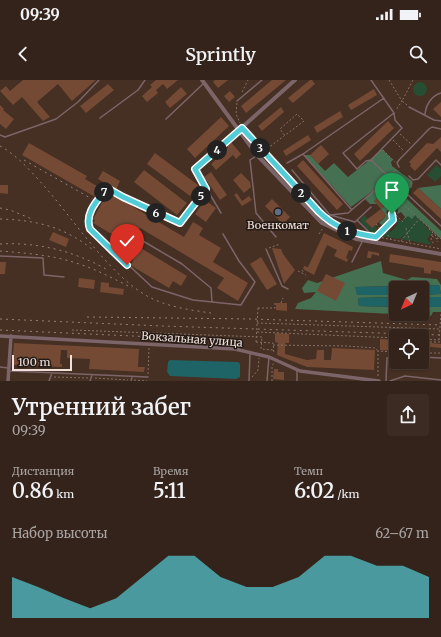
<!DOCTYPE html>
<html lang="ru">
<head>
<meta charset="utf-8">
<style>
  body { margin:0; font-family:Merriweather,serif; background:#3c2b23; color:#f1f3f6; height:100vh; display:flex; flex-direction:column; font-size:15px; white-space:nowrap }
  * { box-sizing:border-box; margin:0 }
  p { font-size:13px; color:#a9a4a2 }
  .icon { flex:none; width:22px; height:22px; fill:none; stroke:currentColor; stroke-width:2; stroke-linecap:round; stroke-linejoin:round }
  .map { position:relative; height:301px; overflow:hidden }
  .drawer { display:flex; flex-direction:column; background:#34231a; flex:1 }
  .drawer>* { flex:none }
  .needle { width:26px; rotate:224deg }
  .tools { position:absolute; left:389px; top:201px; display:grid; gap:8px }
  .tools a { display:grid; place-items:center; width:40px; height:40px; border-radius:4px; background:#34231a; box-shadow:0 1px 3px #0004,0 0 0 1px #4e4039; font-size:20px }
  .scale { position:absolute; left:12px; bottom:10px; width:60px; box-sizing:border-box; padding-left:4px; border:2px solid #f1e1da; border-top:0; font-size:11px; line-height:14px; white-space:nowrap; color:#f1e1da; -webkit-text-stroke:3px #241a15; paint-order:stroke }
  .pin { position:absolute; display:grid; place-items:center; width:34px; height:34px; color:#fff; margin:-41px -17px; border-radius:50% 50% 50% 0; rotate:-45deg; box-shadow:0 0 4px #0007 }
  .pin .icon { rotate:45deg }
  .km { position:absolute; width:20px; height:20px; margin:-10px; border-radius:50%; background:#222; color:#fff; font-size:11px; line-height:20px; text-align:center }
  .round { display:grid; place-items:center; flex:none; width:42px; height:42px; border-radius:4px; background:#3c2b23 }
  .headline { display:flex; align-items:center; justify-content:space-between; height:68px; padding:0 12px }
  h1 { font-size:22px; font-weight:600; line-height:30px }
  .metrics { display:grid; grid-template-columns:repeat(3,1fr); gap:6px; height:68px; padding:4px 12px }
  .metrics div { display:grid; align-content:center }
  .metrics b { font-size:20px; font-weight:600 }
  .metrics small { font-size:11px; font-weight:400 }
  .metrics p { font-size:11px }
  .chart { height:112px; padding:8px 12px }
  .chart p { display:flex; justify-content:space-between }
  .chart svg { width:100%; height:72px; margin-top:4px; fill:#52ccd6; opacity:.7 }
  .status { display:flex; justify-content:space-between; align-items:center; height:28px; padding:0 20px; background:#34231a; direction:ltr }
  .status svg { height:11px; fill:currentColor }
  header { display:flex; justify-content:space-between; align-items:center; height:52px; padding:0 12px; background:#34231a; font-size:18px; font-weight:600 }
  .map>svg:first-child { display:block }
</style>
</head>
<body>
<div class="status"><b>09:39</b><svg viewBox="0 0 49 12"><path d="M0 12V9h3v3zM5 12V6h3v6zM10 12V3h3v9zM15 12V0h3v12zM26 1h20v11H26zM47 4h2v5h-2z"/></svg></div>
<header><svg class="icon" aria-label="back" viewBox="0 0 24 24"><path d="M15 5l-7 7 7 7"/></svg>Sprintly<svg class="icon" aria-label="search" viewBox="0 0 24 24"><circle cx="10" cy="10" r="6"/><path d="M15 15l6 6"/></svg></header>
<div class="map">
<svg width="441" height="301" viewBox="0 0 441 301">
  <rect width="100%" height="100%" fill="#462f23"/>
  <!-- green -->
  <path fill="#274e33" d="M413 9a7 7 0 1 1 14 0a7 7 0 1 1-14 0Z
    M 436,85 L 441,89 L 441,96 L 435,102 L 427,95 Z
    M 364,135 L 368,139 L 365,141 L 371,148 L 375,145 L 377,148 L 375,153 C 369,153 362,145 360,140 Z
    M 396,135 L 396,138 L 400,141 L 403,141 L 408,135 L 415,135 L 432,153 L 427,159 L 432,165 L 401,159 L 407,152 L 400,159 L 380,156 L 389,150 L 391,152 L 398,144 L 394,137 Z"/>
  <!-- forest -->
  <path fill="#467052" d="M 382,69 L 393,80 L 391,82 L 392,86 L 412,101 L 412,106 L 399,121 L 398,119 L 393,124 L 390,121 L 395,116 L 390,109 L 374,121 L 377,124 L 370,124 L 365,119 L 378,107 L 351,127 L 304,75 L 310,75 L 325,91 L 334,83 L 348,97 C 360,87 371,80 382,69 Z
    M 441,105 L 441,129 L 418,108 Z
    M 407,119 L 441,151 L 441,159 L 415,135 L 412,139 L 408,136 L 402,141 L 405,137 L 401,132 L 397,134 L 399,126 Z
    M 385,125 L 389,129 L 386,132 L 392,139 L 385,147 L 379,143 L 386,136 L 381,129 Z
    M 381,181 L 383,193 L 407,200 L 412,197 L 437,199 L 441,205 L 441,217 L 422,217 L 422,215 L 441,214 L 439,205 L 356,207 L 357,215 L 396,215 L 396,217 L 358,218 L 359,226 L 396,227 L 396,234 L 422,234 L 422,227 L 441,227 L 441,232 L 433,232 L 431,236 L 295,229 L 298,223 L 311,218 L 316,212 L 304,213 L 302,208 L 308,200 L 317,203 Z"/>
  <!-- water -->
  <path fill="#1e6365" d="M 439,205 L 441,214 L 422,215 L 422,208 L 396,208 L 396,215 L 357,215 L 355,207 Z
    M 396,217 L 396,227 L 359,226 L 358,218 Z
    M 422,217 L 441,217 L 441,227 L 422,227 Z
    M 170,280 L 238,282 L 240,284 L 240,297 L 236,299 L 170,296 L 167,292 L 168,282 Z"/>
  <!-- building -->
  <path fill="#744a34" d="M 23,0 L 96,0 L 72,21 L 58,4 L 37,22 L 50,37 L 43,41 L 22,17 L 13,25 L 0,11 L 6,6 L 10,11 Z
    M 156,0 L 178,0 L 167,9 L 163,4 L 156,10 L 158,13 L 147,22 L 142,16 L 152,7 L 150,5 Z
    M 215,0 L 228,0 L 218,8 L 213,2 Z
    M 272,0 L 286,0 L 246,33 L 241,26 Z
    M 310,0 L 312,0 L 315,4 L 293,23 L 288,18 Z
    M 108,4 L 114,10 L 86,33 L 80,26 Z
    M 181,7 L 187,14 L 170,28 L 165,22 Z
    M 374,9 L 377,15 L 351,30 L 348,25 Z
    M 230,11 L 235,17 L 229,22 L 224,16 Z
    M 441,22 L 441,37 L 433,29 Z
    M 0,25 L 4,29 L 3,30 L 14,39 L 6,49 L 0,44 Z
    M 281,27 L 284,32 L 262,51 L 258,46 Z
    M 340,31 L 343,37 L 317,53 L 314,47 Z
    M 221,37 L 229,46 L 195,78 L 187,69 Z
    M 388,41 L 394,48 L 360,81 L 354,74 Z
    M 308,55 L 311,60 L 286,76 L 283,71 Z
    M 441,57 L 441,72 L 437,68 L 415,91 L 410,86 L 411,84 L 409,82 L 427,63 L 433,64 Z
    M 230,61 L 241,74 L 236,79 L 233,75 L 216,90 L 211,84 L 228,68 L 226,65 Z
    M 29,63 L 87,96 L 85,99 L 102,109 L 97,118 L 22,75 Z
    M 321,65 L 329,74 L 318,84 L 310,75 Z
    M 155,73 L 198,105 L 190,116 L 147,84 Z
    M 303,80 L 343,124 L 337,130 L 297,86 Z
    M 144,90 L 187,123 L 177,135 L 134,102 Z
    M 103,91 L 120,101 L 116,110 L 98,99 Z
    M 211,92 L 227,115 L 220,120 L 204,97 Z
    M 241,93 L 250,102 L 251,107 L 244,113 L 233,100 Z
    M 0,105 L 8,105 L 8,114 L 0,113 Z
    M 418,108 L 441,129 L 441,139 L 413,113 Z
    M 390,109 L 396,116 L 381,129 L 374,121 Z
    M 108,112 L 184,157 L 193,142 L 203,148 L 199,155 L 221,168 L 213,182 L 248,203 L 238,221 L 217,208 L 224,198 L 140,148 L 131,162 L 187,196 L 181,206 L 173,201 L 169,208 L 135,188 L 131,185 L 136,172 L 124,165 L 125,162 L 93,143 L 95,140 L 93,139 Z
    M 237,113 L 242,121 L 249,116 L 252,120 L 242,126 L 234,115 Z
    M 272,119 L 290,137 L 283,144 L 265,126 Z
    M 205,120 L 216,128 L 206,142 L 195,134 Z
    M 381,129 L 386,136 L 372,148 L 365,141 Z
    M 53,152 L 69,159 L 66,167 L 49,160 Z
    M 324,153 L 353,167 L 352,171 L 349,170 L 346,178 L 348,179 L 347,182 L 334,176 L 337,170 L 327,165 L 314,195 L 303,189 L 304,186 L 308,187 Z
    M 272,168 L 281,169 L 283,174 L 295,190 L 284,204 Z
    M 368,171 L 379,173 L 379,176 L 372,174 L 371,178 L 367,178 Z
    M 390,174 L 441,182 L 441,192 L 431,190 L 431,194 L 424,193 L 424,188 L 389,182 Z
    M 261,177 L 277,204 L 267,210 L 250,184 Z
    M 0,182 L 6,182 L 5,194 L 0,194 Z
    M 326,194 L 345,203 L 336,221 L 317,211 Z
    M 79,198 L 95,200 L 94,209 L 78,207 Z
    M 101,202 L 109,203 L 109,207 L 124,209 L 123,215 L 100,212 Z
    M 276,223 L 287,223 L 287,231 L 276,230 Z
    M 275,253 L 289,254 L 289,263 L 285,263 L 285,274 L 307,280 L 316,279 L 317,270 L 324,270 L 324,280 L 331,280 L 332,268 L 375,270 L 374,290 L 307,287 L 277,275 L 278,263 L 275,262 Z
    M 380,259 L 396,260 L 396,271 L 380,270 Z
    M 422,262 L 441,264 L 441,268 L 422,266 Z
    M 14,263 L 139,269 L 138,287 L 145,287 L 144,292 L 89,289 L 90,279 L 67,278 L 67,270 L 61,270 L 60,284 L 62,284 L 62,287 L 12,285 Z
    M 274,289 L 278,289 L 278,292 L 284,292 L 284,300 L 273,299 Z"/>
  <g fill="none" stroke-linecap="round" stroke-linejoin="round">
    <!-- path -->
    <path stroke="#857167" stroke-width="1" stroke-dasharray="2 2" stroke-linecap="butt" d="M 389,0 L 402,21 L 396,30
      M 242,12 L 248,0
      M 237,23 L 236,34 L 240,43
      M 407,25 L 402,21 L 413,0
      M 245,51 L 325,138
      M 400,54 L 411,64
      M 393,60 L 404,71
      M 383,70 L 395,82
      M 264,71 L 304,41 L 297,34 L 280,49 L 285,56
      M 391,95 L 397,89
      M 408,111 L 412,106 L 412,102
      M 402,123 L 441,159
      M 396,135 L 403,142
      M 376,144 L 380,149
      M 406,148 L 410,163
      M 429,149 L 438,158 L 437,162
      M 385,152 L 391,159
      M 352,153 L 369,156
      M 319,154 L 323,148
      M 432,154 L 431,160 L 434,164
      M 432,156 L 437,159
      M 378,157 L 441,169
      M 401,161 L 419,139
      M 269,168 L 280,164
      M 302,190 L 304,193
      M 298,191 L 306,195
      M 281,223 L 283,218
      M 258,228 L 275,228 L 275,223
      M 257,243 L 440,249
      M 72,250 L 262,257 L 261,269 L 273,270
      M 257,252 L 396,258
      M 422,259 L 439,260
      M 256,262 L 273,263 L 274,274
      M 422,262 L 441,262
      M 273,265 L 347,266 L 375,268 L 378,271
      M 422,273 L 441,273
      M 148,294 L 149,268
      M 378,296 L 378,271 L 396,272
      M 54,297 L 88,298
      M 252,297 L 258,290 L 259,278
      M 95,298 L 128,300
      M 134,300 L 147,301
      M 272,301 L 272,286 L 274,283"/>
    <!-- service -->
    <path stroke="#7c6569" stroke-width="1.5" d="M 371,0 L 394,33
      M 237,21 L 262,0
      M 409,27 L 434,40 L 441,41
      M 394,33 L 395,40 L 402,48 L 371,80 L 366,81 L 357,89 L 343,73 Z
      M 425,34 C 426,25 431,16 441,13
      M 100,38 L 138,10 L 145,0
      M 166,39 L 204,3
      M 0,55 L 5,57 L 56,39 L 78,22 L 99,0
      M 256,76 L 250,80 L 256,133 L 276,157
      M 371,80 L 441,146
      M 287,83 L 303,74
      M 399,87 L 397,83 L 399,80 L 429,49 L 432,47 L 441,49
      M 292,90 L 330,135 L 355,142 L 371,127
      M 409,96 L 413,100 L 418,99 L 436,80 L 441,85
      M 206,109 L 180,143 L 123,117 L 107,108 C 98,120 84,133 90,149 L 152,207 L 193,220 L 241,225 L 255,202 L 239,181 L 223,154
      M 351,129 L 303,74 L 384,18
      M 221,133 L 195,89 L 237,52
      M 357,140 L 371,154 L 376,157
      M 325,144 L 330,135 L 348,133 L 389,98
      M 372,160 L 393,140 C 394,126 396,125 405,114
      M 143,161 L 182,184 L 211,208 L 212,222
      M 266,169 L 282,206 L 288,209
      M 0,176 L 43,178 L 44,195 L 64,197
      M 352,182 L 363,160
      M 422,277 L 441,278
      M 0,287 L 8,288
      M 10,291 L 148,297
      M 49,301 L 52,293
      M 90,301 L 92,295
      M 131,301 L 132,297
      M 249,301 L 250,274
      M 267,301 L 269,277
      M 297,301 L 297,291
      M 386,301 L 387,278 L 396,276
      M 390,301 L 405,296 L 441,300"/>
    <!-- minor -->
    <path stroke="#7c6569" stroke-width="3.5" d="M 0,256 L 235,269 L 269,277 L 300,291 L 379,301
      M 8,301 L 11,256"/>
    <!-- tertiary -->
    <path stroke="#7c6569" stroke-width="4" d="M 202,0 L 257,75 L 322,143 L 356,159 L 441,174
      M 238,51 L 295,0"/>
    <!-- rail -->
    <path stroke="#948077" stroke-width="1" stroke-dasharray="2 4" stroke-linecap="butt" d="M 0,66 C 20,77 36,97 51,114 C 77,145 113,198 149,217 C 168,227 190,230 211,233
      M 24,80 L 92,119
      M 0,128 L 10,130 L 32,139
      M 0,139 C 36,140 65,147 93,170
      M 0,164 C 38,162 73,171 106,189
      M 0,171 C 25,173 52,175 76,183 C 96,189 114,199 132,208
      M 87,237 L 251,239 L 441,245
      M 0,239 L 162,246 L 441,255
      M 0,250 L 243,261"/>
    <!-- path-bridge -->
    <path stroke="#857167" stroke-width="1" stroke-dasharray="2 2" stroke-linecap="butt" d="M 439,260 L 441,234
      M 256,262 L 258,228"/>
  </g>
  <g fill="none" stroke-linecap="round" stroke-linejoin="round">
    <!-- route casing -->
    <g stroke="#fff" stroke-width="8">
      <path id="route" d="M 127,185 L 90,149 C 84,133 98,120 107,108 L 123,117 L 180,143 L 206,109 L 195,89 L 242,48 L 319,132 C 335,148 354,154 376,157 L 393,140 L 392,134"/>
    </g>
    <!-- route -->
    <use href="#route" stroke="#52ccd6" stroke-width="5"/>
  </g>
  <!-- markers -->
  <circle fill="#5c6f8a" stroke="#241a15" stroke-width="1.5" cx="278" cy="132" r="4"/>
  <g text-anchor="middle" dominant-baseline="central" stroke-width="3" stroke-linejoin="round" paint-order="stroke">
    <!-- poi labels -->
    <g font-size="11" fill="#f1e1da" stroke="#241a15">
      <text x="278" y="145">Военкомат</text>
    </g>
    <!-- street labels -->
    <g font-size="11" fill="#f1e1da" stroke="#241a15">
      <text transform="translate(192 259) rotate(4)">Вокзальная улица</text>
    </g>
  </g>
</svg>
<div class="tools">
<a><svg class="needle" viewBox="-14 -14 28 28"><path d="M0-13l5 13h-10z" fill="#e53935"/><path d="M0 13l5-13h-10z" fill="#a9a4a2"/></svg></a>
<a><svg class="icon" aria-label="locate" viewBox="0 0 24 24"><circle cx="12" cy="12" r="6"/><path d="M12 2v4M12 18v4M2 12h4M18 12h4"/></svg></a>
</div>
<div class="scale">100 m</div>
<div class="pin" style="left:392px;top:134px;background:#1e9e55"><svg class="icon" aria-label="arrive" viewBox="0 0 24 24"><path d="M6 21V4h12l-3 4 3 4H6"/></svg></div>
<div class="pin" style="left:127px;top:185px;background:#d93025"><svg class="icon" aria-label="check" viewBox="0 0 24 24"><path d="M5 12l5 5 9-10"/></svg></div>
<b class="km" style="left:347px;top:151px">1</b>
<b class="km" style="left:301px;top:113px">2</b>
<b class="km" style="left:260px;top:68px">3</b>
<b class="km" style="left:217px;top:70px">4</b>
<b class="km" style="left:201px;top:116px">5</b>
<b class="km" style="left:156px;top:133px">6</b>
<b class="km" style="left:104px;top:112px">7</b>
</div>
<section class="drawer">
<div class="headline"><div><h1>Утренний забег</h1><p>09:39</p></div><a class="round"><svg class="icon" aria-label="share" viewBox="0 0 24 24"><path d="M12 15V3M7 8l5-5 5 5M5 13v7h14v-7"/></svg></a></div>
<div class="metrics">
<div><p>Дистанция</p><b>0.86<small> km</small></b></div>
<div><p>Время</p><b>5:11</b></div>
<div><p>Темп</p><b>6:02<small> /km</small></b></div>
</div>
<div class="chart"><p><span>Набор высоты</span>62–67 m</p>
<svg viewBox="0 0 160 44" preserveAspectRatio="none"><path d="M0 44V19L10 25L20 32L30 38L40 32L50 19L60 6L70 6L80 19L90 25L100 25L110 19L120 6L130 6L140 12L150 12L160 19V44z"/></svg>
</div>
</section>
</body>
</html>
